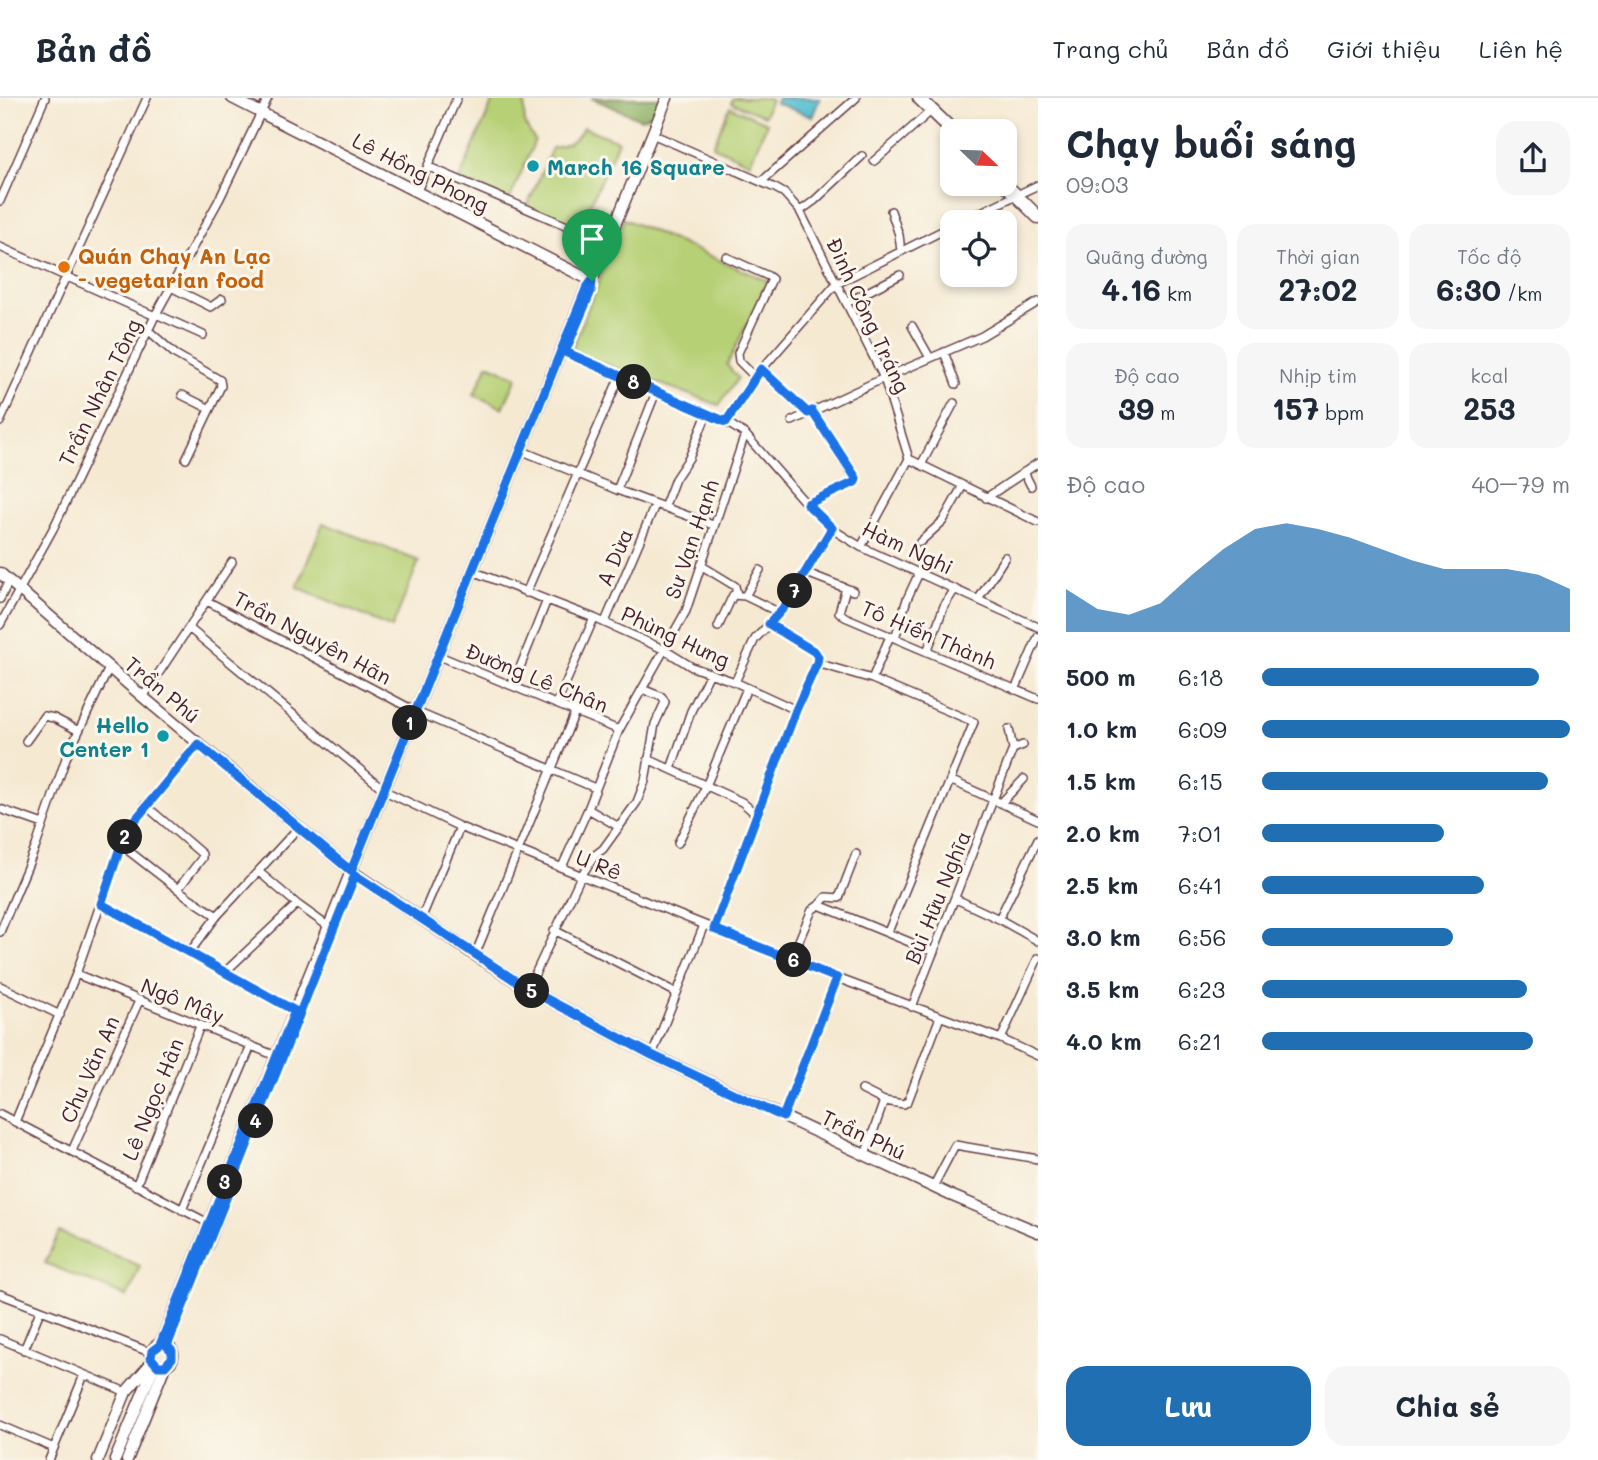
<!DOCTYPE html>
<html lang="vi">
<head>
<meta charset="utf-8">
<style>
  body { margin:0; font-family:Mali,sans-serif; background:#f6f6f7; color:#1f2937; height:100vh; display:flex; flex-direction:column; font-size:26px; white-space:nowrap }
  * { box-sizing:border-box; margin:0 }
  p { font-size:23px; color:#747a83 }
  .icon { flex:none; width:38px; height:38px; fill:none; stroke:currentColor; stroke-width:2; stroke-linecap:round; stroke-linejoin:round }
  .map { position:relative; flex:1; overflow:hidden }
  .drawer { display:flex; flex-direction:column; background:#fff; width:560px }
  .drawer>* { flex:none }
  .needle { width:46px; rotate:113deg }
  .buttons { position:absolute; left:940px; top:21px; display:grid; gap:14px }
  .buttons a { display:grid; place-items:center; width:77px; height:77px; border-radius:14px; background:#fff; box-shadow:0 4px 10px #0003; font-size:35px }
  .pin { position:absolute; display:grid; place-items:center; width:60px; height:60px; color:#fff; margin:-72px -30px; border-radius:50% 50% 50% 0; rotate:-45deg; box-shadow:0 0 7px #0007 }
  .pin .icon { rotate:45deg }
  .km { position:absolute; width:35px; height:35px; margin:-18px; border-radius:50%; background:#222; color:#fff; font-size:19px; line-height:35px; text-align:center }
  .round { display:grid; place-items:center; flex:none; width:74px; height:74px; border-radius:21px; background:#f6f6f7 }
  .headline { display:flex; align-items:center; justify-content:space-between; height:119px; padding:0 28px }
  h1 { font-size:38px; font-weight:800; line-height:52px }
  .stats { display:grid; grid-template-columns:repeat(3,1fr); gap:10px; height:119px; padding:7px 28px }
  .stats div { display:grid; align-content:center; border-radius:18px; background:#f6f6f7; text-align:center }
  .stats b { font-size:30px; font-weight:800 }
  .stats small { font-size:19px; font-weight:400 }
  .stats p { font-size:19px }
  .chart { height:196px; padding:14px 28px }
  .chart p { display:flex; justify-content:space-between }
  .chart svg { width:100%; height:126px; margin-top:7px; fill:#1f6fb2; opacity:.7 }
  .action { display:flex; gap:14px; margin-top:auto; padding:14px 28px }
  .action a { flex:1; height:80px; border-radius:21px; background:#1f6fb2; color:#fff; font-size:28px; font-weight:800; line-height:80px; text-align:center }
  .action a+a { background:#f6f6f7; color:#1f2937 }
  ul { padding:0 28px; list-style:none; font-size:23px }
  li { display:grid; grid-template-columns:112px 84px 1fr; align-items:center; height:52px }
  li i { height:18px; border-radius:9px; background:#1f6fb2 }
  header { display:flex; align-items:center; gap:42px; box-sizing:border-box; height:98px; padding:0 35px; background:#fff; border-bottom:2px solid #e0e1e3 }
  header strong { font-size:33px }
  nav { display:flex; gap:38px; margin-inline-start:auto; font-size:24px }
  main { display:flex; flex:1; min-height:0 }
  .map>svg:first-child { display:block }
</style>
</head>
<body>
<header>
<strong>Bản đồ</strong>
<nav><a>Trang chủ</a><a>Bản đồ</a><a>Giới thiệu</a><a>Liên hệ</a></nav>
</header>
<main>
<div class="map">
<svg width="1038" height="1362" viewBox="0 0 1038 1362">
  <rect width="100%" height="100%" fill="#fbf7ec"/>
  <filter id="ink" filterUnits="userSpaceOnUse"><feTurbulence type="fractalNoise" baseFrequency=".0143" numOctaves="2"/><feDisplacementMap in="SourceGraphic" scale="14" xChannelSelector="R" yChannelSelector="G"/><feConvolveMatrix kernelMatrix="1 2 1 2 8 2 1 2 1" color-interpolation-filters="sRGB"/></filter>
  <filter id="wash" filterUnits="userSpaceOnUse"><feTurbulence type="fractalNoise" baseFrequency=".00686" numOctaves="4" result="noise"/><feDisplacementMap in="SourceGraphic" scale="28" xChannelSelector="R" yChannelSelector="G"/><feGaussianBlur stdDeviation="1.57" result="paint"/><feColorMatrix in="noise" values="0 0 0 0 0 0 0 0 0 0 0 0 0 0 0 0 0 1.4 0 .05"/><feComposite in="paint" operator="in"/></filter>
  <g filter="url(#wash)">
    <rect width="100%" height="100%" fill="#f5e9d2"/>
    <!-- green -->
    <path fill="#b6d075" stroke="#807850" stroke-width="2" d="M 494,0 L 513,0 L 525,5 C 523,21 524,29 535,42 L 509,103 L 459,82 Z
      M 733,0 L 767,0 L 771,2 L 764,18 L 731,5 Z
      M 730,9 L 767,25 L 750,65 L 713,48 Z
      M 583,29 L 618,43 L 579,132 L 526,111 L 552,50 C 566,48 578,43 583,29 Z
      M 624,121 L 768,183 L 727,267 L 738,280 L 719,307 L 575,255 L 573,248 Z
      M 488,266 L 517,279 L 503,310 L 474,297 Z
      M 323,425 L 419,463 L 392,530 L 297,489 Z
      M 59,1134 L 140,1168 L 127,1199 L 45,1165 Z"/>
    <!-- forest -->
    <path fill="#90b266" stroke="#6d6848" stroke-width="2" d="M 591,0 L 662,0 L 656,15 L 641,21 Z"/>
    <!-- water -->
    <path fill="#53bdcf" stroke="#4e6e7d" stroke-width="2" d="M 778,0 L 820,0 L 812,19 L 776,5 Z"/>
  </g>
  <g filter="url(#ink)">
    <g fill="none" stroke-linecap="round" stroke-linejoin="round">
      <!-- street casing -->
      <g stroke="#643d44" stroke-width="10">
        <path id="street" d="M 652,36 L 775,90 L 784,95 L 800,113 L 884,280 L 909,361 L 1038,424
          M 874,63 L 932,12
          M 429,69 L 607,145
          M 761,84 L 856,0
          M 417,93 L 457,0
          M 0,103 L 45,0
          M 800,113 L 814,103 L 862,58
          M 891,113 L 899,137 L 901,153
          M 960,124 L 1038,87
          M 0,149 L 155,218
          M 726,159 L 768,178 L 772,181 L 738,255 L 739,263 L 755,279
          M 171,189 L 211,209 L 222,201
          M 846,205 L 900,177
          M 156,216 L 203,237
          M 912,228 L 930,260
          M 148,232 L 175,256 L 220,282 L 221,288 L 186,361
          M 944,254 L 956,286
          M 565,255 L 726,324 L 745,336 L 801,400 L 832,431 L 861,449 L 1038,529
          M 761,271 L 808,315
          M 182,297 L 210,311
          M 792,323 L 884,280 L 982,238 L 1038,204
          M 0,324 L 147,0
          M 726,324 L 755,279 L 836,186 L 952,128
          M 525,354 L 617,392 L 713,427
          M 921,367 L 954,305
          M 1024,374 L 1031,388
          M 617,392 L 656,294
          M 986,400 L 1038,365
          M 807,406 L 855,384 L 856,382 L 812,313
          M 664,410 L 675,381 L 689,360 L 707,316
          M 920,444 L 943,423 L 962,389
          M 861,449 L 909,361
          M 702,468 L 735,488 L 737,496
          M 472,473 L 594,520 L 663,551 L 692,569 L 735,584 L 755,541 L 780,515 L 832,431
          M 807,475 L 853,493
          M 846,490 L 839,514 L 845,519 L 1038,601
          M 526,495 L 620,278
          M 745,498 L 760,472
          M 0,501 L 9,483
          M 978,502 L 1005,459
          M 207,503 L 419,615 L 595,690
          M 605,524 L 655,407
          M 769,526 L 815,554 L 818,559 L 817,565 L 796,612
          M 0,527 L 54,429 L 156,216 L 220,100 L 268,0
          M 718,529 L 733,497 L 745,498 L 780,515
          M 190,531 L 387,694 L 460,729 L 520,753 L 837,880 L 1001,941 L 1038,958
          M 895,540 L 907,501 L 919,475
          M 927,554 L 944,508 L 955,491
          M 442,559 L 619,632
          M 817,565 L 872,581 L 890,538
          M 872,581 L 974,624 L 888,834
          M 513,587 L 547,502
          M 1015,592 L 1038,539
          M 143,599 L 232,464
          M 557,605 L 594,520
          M 26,643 L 44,618 L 54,620 L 79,633
          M 1013,651 L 1023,647
          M 648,661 L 742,704 L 758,718
          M 671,671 L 691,613 L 710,575
          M 950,682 L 1038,722
          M 1001,705 L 1024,681
          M 145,707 L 202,756 L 202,760 L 178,791
          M 0,711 L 43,726
          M 619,729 L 588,711 L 619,632 L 686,513 L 745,336
          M 678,745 L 706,688 L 747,590
          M 121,747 L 188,799 L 217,818
          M 562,769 L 588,711
          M 259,774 L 297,806 L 329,829
          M 956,801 L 999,821 L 1038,843
          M 101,806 L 295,913
          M 819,807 L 826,799 L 839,800 L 856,756
          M 421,821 L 460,729
          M 999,821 L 1038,741
          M 714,831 L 796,612 L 735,584
          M 554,832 L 677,895
          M 0,834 L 36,748 L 66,660 L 109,570
          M 189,855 L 217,818 L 298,730
          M 475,857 L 576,612
          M 791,861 L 812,812 L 819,807 L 934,854
          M 225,874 L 297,806
          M 76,876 L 276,958
          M 0,888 L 60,917
          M 528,891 L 581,778 L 595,757 L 603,751 L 637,704 L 645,683 L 655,626 L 665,604 L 662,599 L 642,591
          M 912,909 L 1013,651 L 1009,631
          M 1001,941 L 1038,860
          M 652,957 L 704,827
          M 862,992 L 884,1003
          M 0,1016 L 210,1126
          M 783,1019 L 837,880
          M 15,1024 L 76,876 L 121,747 L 139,716 L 198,646
          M 72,1053 L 139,903
          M 865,1057 L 884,1003 L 904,1006 L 908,1003 L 940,919
          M 136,1088 L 200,928
          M 933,1089 L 955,1047 L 1038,1061
          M 182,1112 L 251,948
          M 0,1196 L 152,1255
          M 0,1241 L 126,1294
          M 24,1252 L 40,1213
          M 0,1327 L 54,1350
          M 49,1362 L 84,1277"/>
      </g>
      <!-- secondary casing -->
      <g stroke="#643d44" stroke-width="13">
        <path id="secondary" d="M 232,0 L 592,183
          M 0,475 L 143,599 L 351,773 L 475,857 L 528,891 L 652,957 L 950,1097 L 1038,1134
          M 207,1149 L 221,1112
          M151 1257a11 11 0 1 1 22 0a11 11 0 1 1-22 0Z
          M 160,1247 L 586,191 L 592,183 L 667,0
          M 98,1362 L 126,1294 L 153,1263
          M 115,1362 L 155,1266
          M 127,1362 L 165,1268"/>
      </g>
      <!-- primary casing -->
      <g stroke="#643d44" stroke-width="15">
        <path id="primary" d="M 919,0 L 953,33
          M 1004,85 L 1038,119"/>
      </g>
      <!-- street -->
      <use href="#street" stroke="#fff" stroke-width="7"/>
      <!-- secondary -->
      <use href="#secondary" stroke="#fff" stroke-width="10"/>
      <!-- primary -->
      <use href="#primary" stroke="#fff" stroke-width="12"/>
    </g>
  </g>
  <g fill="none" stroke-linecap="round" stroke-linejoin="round" filter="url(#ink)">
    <!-- route casing -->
    <g stroke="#fff" stroke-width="14">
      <path id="route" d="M 592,183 L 591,193 L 565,254 L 726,324 L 761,271 L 808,315 L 812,313 L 856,380 L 855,384 L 807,406 L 832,430 L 785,508 L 769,526 L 815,554 L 818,559 L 817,565 L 796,612 L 714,831 L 837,880 L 783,1019 L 652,957 L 528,891 L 355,777 L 167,1248 L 172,1253 L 172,1260 L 165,1268 L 158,1268 L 151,1260 L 152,1253 L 160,1247 L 295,913 L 101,806 L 121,747 L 131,727 L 198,646 L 351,773 L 586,191 Z"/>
    </g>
    <!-- route -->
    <use href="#route" stroke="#1a73e8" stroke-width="9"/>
  </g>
  <!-- markers -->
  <g fill="#0f9aa8" stroke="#fbf7ec" stroke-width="2.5">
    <circle cx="533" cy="68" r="7"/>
    <circle cx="163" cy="638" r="7"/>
  </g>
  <circle fill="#e8710a" stroke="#fbf7ec" stroke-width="2.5" cx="64" cy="169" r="7"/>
  <g text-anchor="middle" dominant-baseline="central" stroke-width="6" stroke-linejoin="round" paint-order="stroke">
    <!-- culture labels -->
    <g font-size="21" font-weight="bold" fill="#0d838f" stroke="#fbf7ec" text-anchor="start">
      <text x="547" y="68">March 16 Square</text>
      <text x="149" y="626" text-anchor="end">Hello<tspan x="149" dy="24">Center 1</tspan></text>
    </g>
    <!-- street labels -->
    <g font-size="21" fill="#4a1f2b" stroke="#fbf7ec">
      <text transform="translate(421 74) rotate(27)">Lê Hồng Phong</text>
      <text transform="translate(869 217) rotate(65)">Đinh Công Tráng</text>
      <text transform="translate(99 294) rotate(-64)">Trần Nhân Tông</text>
      <text transform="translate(691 441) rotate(-71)">Sư Vạn Hạnh</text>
      <text transform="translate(908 449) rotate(25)">Hàm Nghi</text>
      <text transform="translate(614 459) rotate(-67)">A Dừa</text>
      <text transform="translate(929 536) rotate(23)">Tô Hiến Thành</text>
      <text transform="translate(676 538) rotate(25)">Phùng Hưng</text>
      <text transform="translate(313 539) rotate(28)">Trần Nguyên Hãn</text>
      <text transform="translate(537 579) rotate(22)">Đường Lê Chân</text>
      <text transform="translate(163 591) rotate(40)">Trần Phú</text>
      <text transform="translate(599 766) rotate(22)">U Rê</text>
      <text transform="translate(937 799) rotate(-68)">Bùi Hữu Nghĩa</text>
      <text transform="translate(183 902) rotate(22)">Ngô Mây</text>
      <text transform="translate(89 971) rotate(-66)">Chu Văn An</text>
      <text transform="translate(152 1001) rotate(-68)">Lê Ngọc Hân</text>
      <text transform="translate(864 1036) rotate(25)">Trần Phú</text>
    </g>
    <!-- food labels -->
    <g font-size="21" font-weight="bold" fill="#c56008" stroke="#fbf7ec" text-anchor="start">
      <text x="78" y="157">Quán Chay An Lạc<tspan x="78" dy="24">- vegetarian food</tspan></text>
    </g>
  </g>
</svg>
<div class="buttons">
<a><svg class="needle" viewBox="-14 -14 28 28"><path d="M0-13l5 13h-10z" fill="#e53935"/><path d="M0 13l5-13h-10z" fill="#747a83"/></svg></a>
<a><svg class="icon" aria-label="locate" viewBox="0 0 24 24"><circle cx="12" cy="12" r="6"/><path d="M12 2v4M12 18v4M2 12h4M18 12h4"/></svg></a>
</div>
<div class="pin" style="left:592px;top:183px;background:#1e9e55"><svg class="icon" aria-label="arrive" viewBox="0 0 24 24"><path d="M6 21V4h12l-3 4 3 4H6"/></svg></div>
<b class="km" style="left:410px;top:625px">1</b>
<b class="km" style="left:125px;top:739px">2</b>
<b class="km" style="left:225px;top:1084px">3</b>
<b class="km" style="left:256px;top:1023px">4</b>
<b class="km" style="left:532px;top:893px">5</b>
<b class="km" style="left:794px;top:862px">6</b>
<b class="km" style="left:795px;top:493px">7</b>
<b class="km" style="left:634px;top:284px">8</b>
</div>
<section class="drawer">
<div class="headline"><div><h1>Chạy buổi sáng</h1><p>09:03</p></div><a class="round"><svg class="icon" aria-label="share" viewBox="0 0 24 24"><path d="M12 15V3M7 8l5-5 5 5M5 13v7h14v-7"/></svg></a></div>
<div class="stats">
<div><p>Quãng đường</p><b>4.16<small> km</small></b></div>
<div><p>Thời gian</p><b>27:02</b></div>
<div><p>Tốc độ</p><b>6:30<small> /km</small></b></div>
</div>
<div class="stats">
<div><p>Độ cao</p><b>39<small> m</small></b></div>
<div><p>Nhịp tim</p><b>157<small> bpm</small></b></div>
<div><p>kcal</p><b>253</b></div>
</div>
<div class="chart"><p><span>Độ cao</span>40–79 m</p>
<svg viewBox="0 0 160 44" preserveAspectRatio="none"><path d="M0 44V29L10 36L20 38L30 34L40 24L50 15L60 8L70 6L80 8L90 11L100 15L110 19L120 22L130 22L140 22L150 24L160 29V44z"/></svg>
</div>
<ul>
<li><b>500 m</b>6:18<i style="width:90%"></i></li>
<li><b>1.0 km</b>6:09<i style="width:100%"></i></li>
<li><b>1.5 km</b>6:15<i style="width:93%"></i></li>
<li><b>2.0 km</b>7:01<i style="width:59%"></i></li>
<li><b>2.5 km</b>6:41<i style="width:72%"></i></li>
<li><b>3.0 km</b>6:56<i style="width:62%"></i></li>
<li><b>3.5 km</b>6:23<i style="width:86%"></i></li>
<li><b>4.0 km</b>6:21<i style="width:88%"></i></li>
</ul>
<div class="action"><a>Lưu</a><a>Chia sẻ</a></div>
</section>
</main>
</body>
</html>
